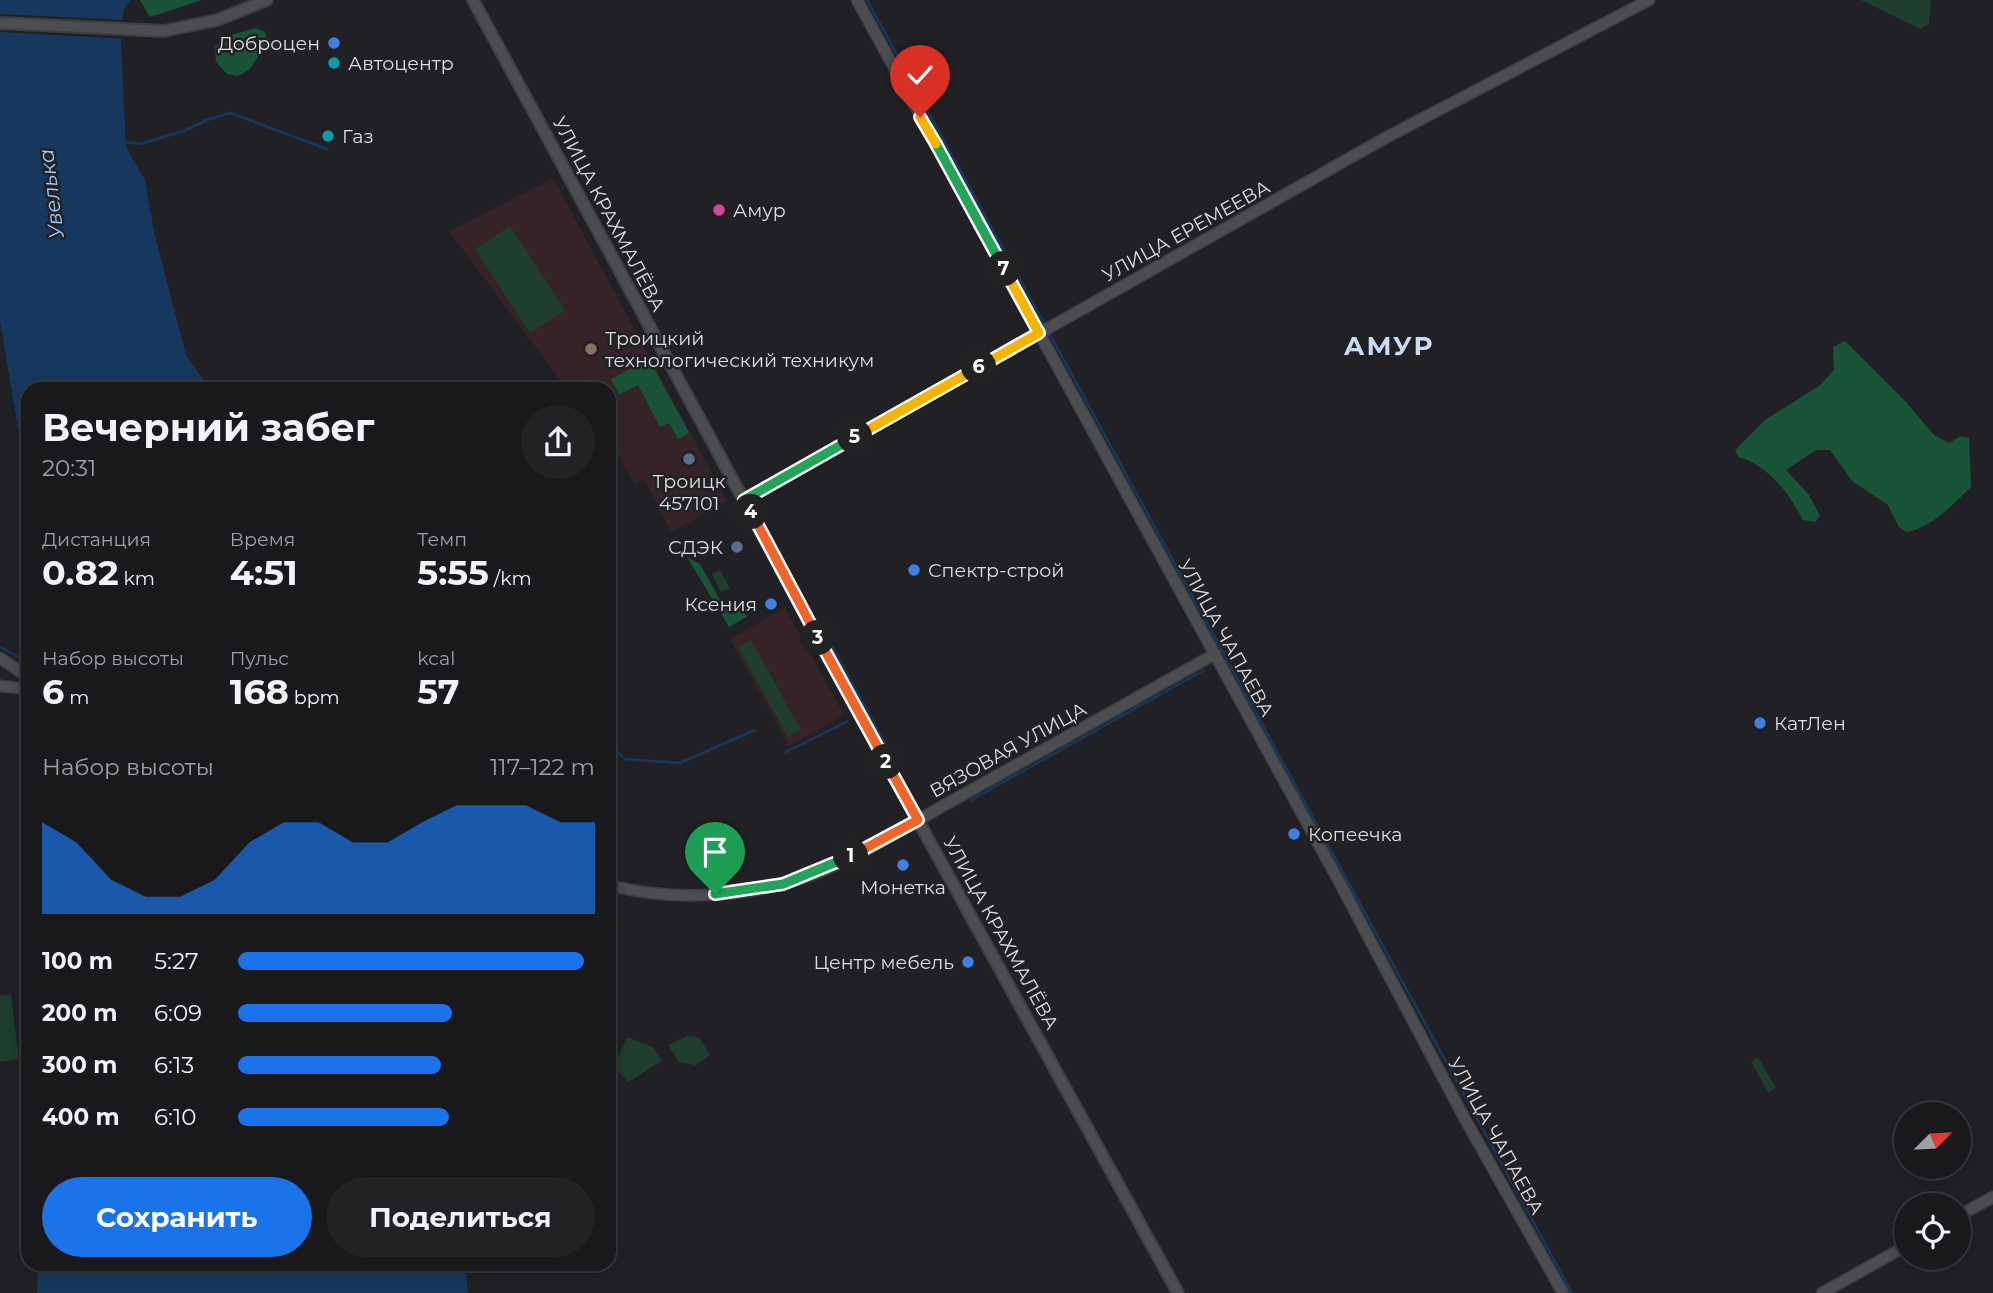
<!DOCTYPE html>
<html lang="ru">
<head>
<meta charset="utf-8">
<style>
  body { margin:0; font-family:Montserrat,sans-serif; background:#222225; color:#f1f3f6; height:100vh; display:flex; flex-direction:column; font-size:26px; white-space:nowrap }
  * { box-sizing:border-box; margin:0 }
  p { font-size:23px; color:#9fa0a3 }
  .icon { flex:none; width:38px; height:38px; fill:none; stroke:currentColor; stroke-width:2; stroke-linecap:round; stroke-linejoin:round }
  .map { position:relative; flex:1; overflow:hidden }
  .panel { position:absolute; left:21px; top:382px; width:595px; height:889px; display:flex; flex-direction:column; background:#19191c; border-radius:21px; box-shadow:0 4px 18px #0003,0 0 0 2px #37383b }
  .panel>* { flex:none }
  .needle { width:46px; rotate:66deg }
  .tools { position:absolute; left:1894px; top:1102px; display:grid; gap:14px }
  .tools a { display:grid; place-items:center; width:77px; height:77px; border-radius:50%; background:#19191c; box-shadow:0 4px 18px #0003,0 0 0 2px #37383b; font-size:35px }
  .pin { position:absolute; display:grid; place-items:center; width:60px; height:60px; color:#fff; margin:-72px -30px; border-radius:50% 50% 50% 0; rotate:-45deg; box-shadow:0 0 7px #0007 }
  .pin .icon { rotate:45deg }
  .km { position:absolute; width:35px; height:35px; margin:-18px; border-radius:50%; background:#222; color:#fff; font-size:19px; line-height:35px; text-align:center }
  .round { display:grid; place-items:center; flex:none; width:74px; height:74px; border-radius:37px; background:#222225 }
  .overview { display:flex; align-items:center; justify-content:space-between; height:119px; padding:0 21px }
  h1 { font-size:38px; font-weight:700; line-height:52px }
  .stats { display:grid; grid-template-columns:repeat(3,1fr); gap:10px; height:119px; padding:7px 21px }
  .stats div { display:grid; align-content:center }
  .stats b { font-size:35px; font-weight:700 }
  .stats small { font-size:19px; font-weight:400 }
  .stats p { font-size:19px }
  .chart { height:196px; padding:14px 21px }
  .chart p { display:flex; justify-content:space-between }
  .chart svg { width:100%; height:126px; margin-top:7px; fill:#1a73e8; opacity:.7 }
  .button { display:flex; gap:14px; margin-top:auto; padding:14px 21px }
  .button a { flex:1; height:80px; border-radius:42px; background:#1a73e8; color:#fff; font-size:28px; font-weight:700; line-height:80px; text-align:center }
  .button a+a { background:#222225; color:#f1f3f6 }
  ul { padding:0 21px; list-style:none; font-size:23px }
  li { display:grid; grid-template-columns:112px 84px 1fr; align-items:center; height:52px }
  li i { height:18px; border-radius:9px; background:#1a73e8 }
  .map>svg:first-child { display:block }
</style>
</head>
<body>
<div class="map">
<svg width="1993" height="1293" viewBox="0 0 1993 1293">
  <rect width="100%" height="100%" fill="#212125"/>
  <!-- education -->
  <path fill="#352328" d="M 553,178 L 727,501 L 671,532 L 644,479 L 634,484 L 609,438 L 609,388 L 566,388 L 449,231 Z
    M 785,608 L 844,715 L 789,746 L 730,639 Z"/>
  <!-- green -->
  <path fill="#1f3e2d" d="M 1861,0 L 1931,0 L 1929,24 L 1920,29 Z
    M 510,226 L 565,310 L 530,333 L 475,249 Z
    M 720,570 L 730,588 L 721,592 L 712,574 Z
    M 751,640 L 801,730 L 788,737 L 738,647 Z
    M 11,995 L 19,1059 L 0,1062 L 0,996 Z
    M 688,1036 L 699,1037 L 710,1055 L 696,1065 L 679,1062 L 668,1045 Z
    M 627,1037 L 653,1047 L 662,1061 L 628,1082 L 614,1067 Z
    M 1758,1057 L 1776,1088 L 1768,1092 L 1751,1062 Z"/>
  <!-- forest -->
  <path fill="#195438" d="M 140,0 L 202,0 L 150,17 Z
    M 256,28 L 265,32 L 268,42 L 249,70 L 238,76 L 227,74 L 216,62 L 215,47 L 228,36 Z
    M 1845,341 L 1906,402 L 1934,435 L 1949,443 L 1961,436 L 1969,438 L 1971,487 C 1953,504 1932,528 1906,532 L 1899,527 L 1888,505 L 1852,481 L 1830,450 L 1816,450 L 1786,470 L 1809,495 L 1820,516 L 1815,522 L 1803,520 C 1789,493 1767,464 1738,457 L 1735,450 L 1765,420 L 1819,386 L 1834,370 L 1833,347 Z
    M 649,359 L 689,433 L 678,439 L 669,423 L 660,427 L 638,385 L 619,395 L 611,379 Z
    M 687,557 L 700,564 L 720,600 L 748,616 L 729,627 Z"/>
  <!-- water -->
  <path fill="#17385e" d="M 0,0 L 130,0 L 123,12 L 121,44 L 126,147 L 145,180 L 154,232 L 186,355 L 209,388 L 28,388 L 28,460 L 22,451 L 0,322 Z
    M 38,1264 L 465,1264 L 468,1293 L 37,1293 Z"/>
  <!-- pier -->
  <path fill="#212125" d="M 0,14 L 126,20 L 125,39 L 0,32 Z"/>
  <g fill="none" stroke-linecap="round" stroke-linejoin="round">
    <!-- stream -->
    <path stroke="#17385e" stroke-width="2.5" d="M 867,0 L 1045,325
      M 125,142 L 140,144 L 184,131 L 207,120 L 230,113 L 327,149
      M 1048,331 L 1572,1293
      M 831,644 L 893,758
      M 0,647 L 28,662
      M 609,744 L 625,759 L 680,763 L 755,730
      M 786,752 L 848,721
      M 967,787 L 1200,657
      M 971,800 L 1204,670"/>
    <!-- tertiary casing -->
    <g stroke="#3d3e40" stroke-width="13">
      <path id="tertiary" d="M 857,0 L 1336,876 L 1466,1121 L 1563,1293
        M 744,500 L 1387,137 L 1649,0
        M 0,658 L 28,677
        M 0,686 L 28,689
        M 609,885 C 664,900 728,898 783,884 C 843,869 897,831 950,802 C 1039,752 1127,703 1215,654
        M 1958,1216 L 1993,1197
        M 1822,1293 L 1906,1246"/>
    </g>
    <!-- secondary casing -->
    <g stroke="#3d3e40" stroke-width="14">
      <path id="secondary" d="M 473,0 L 860,715 L 1178,1293
        M 0,23 L 164,31 L 217,20 L 267,0"/>
    </g>
    <!-- tertiary -->
    <use href="#tertiary" stroke="#4c4d51" stroke-width="10"/>
    <!-- secondary -->
    <use href="#secondary" stroke="#4c4d51" stroke-width="10"/>
  </g>
  <g fill="none" stroke-linecap="round" stroke-linejoin="round">
    <!-- split-1 casing -->
    <g stroke="#fff" stroke-width="14">
      <path id="split-1" d="M 715,894 L 783,884 L 851,856"/>
    </g>
    <!-- split-2 casing -->
    <g stroke="#fff" stroke-width="14">
      <path id="split-2" d="M 851,856 L 918,820 L 886,762"/>
    </g>
    <!-- split-3 casing -->
    <g stroke="#fff" stroke-width="14">
      <path id="split-3" d="M 818,638 L 886,762"/>
    </g>
    <!-- split-4 casing -->
    <g stroke="#fff" stroke-width="14">
      <path id="split-4" d="M 751,512 L 818,638"/>
    </g>
    <!-- split-5 casing -->
    <g stroke="#fff" stroke-width="14">
      <path id="split-5" d="M 751,512 L 744,500 L 855,437"/>
    </g>
    <!-- split-6 casing -->
    <g stroke="#fff" stroke-width="14">
      <path id="split-6" d="M 855,437 L 979,367"/>
    </g>
    <!-- split-7 casing -->
    <g stroke="#fff" stroke-width="14">
      <path id="split-7" d="M 979,367 L 1039,333 L 1004,269"/>
    </g>
    <!-- split-8 casing -->
    <g stroke="#fff" stroke-width="14">
      <path id="split-8" d="M 936,144 L 1004,269"/>
    </g>
    <!-- split-9 casing -->
    <g stroke="#fff" stroke-width="14">
      <path id="split-9" d="M 920,117 L 936,144"/>
    </g>
    <!-- split-1 -->
    <use href="#split-1" stroke="#22a559" stroke-width="9"/>
    <!-- split-2 -->
    <use href="#split-2" stroke="#f0652b" stroke-width="9"/>
    <!-- split-3 -->
    <use href="#split-3" stroke="#f0652b" stroke-width="9"/>
    <!-- split-4 -->
    <use href="#split-4" stroke="#f0652b" stroke-width="9"/>
    <!-- split-5 -->
    <use href="#split-5" stroke="#22a559" stroke-width="9"/>
    <!-- split-6 -->
    <use href="#split-6" stroke="#f5b400" stroke-width="9"/>
    <!-- split-7 -->
    <use href="#split-7" stroke="#f5b400" stroke-width="9"/>
    <!-- split-8 -->
    <use href="#split-8" stroke="#22a559" stroke-width="9"/>
    <!-- split-9 -->
    <use href="#split-9" stroke="#f5b400" stroke-width="9"/>
  </g>
  <!-- markers -->
  <g fill="#3f7fe0" stroke="#212125" stroke-width="2.5">
    <circle cx="334" cy="43" r="7"/>
    <circle cx="914" cy="570" r="7"/>
    <circle cx="771" cy="604" r="7"/>
    <circle cx="1760" cy="723" r="7"/>
    <circle cx="1294" cy="834" r="7"/>
    <circle cx="903" cy="865" r="7"/>
    <circle cx="968" cy="962" r="7"/>
  </g>
  <g fill="#0f9aa8" stroke="#212125" stroke-width="2.5">
    <circle cx="334" cy="63" r="7"/>
    <circle cx="328" cy="136" r="7"/>
  </g>
  <circle fill="#d1479c" stroke="#212125" stroke-width="2.5" cx="719" cy="210" r="7"/>
  <circle fill="#8d6e63" stroke="#212125" stroke-width="2.5" cx="591" cy="349" r="7"/>
  <g fill="#5c6f8a" stroke="#212125" stroke-width="2.5">
    <circle cx="689" cy="459" r="7"/>
    <circle cx="737" cy="547" r="7"/>
  </g>
  <g text-anchor="middle" dominant-baseline="central" stroke-width="5" stroke-linejoin="round" paint-order="stroke">
    <!-- poi labels -->
    <g font-size="19" fill="#dddee0" stroke="#212125" text-anchor="start">
      <text x="320" y="43" text-anchor="end">Доброцен</text>
      <text x="348" y="63">Автоцентр</text>
      <text x="342" y="136">Газ</text>
      <text x="733" y="210">Амур</text>
      <text x="605" y="338">Троицкий<tspan x="605" dy="22">технологический техникум</tspan></text>
      <text x="689" y="481" text-anchor="middle">Троицк<tspan x="689" dy="22">457101</tspan></text>
      <text x="723" y="547" text-anchor="end">СДЭК</text>
      <text x="928" y="570">Спектр-строй</text>
      <text x="757" y="604" text-anchor="end">Ксения</text>
      <text x="1774" y="723">КатЛен</text>
      <text x="1308" y="834">Копеечка</text>
      <text x="903" y="887" text-anchor="middle">Монетка</text>
      <text x="954" y="962" text-anchor="end">Центр мебель</text>
    </g>
    <!-- street labels -->
    <g font-size="19" fill="#dddee0" stroke="#212125">
      <text transform="translate(609 214) rotate(62)">УЛИЦА КРАХМАЛЁВА</text>
      <text transform="translate(1186 231) rotate(-29)">УЛИЦА ЕРЕМЕЕВА</text>
      <text transform="translate(1226 638) rotate(61)">УЛИЦА ЧАПАЕВА</text>
      <text transform="translate(1008 750) rotate(-29)">ВЯЗОВАЯ УЛИЦА</text>
      <text transform="translate(1001 933) rotate(61)">УЛИЦА КРАХМАЛЁВА</text>
      <text transform="translate(1496 1136) rotate(61)">УЛИЦА ЧАПАЕВА</text>
    </g>
    <!-- water labels -->
    <g font-size="21" font-style="italic" fill="#9dc7fa" stroke="#212125">
      <text transform="translate(51 194) rotate(-97)">Увелька</text>
    </g>
    <!-- district labels -->
    <g font-size="26" font-weight="bold" letter-spacing="2" fill="#cadcf5" stroke="#212125">
      <text x="1389" y="346">АМУР</text>
    </g>
  </g>
</svg>
<div class="tools">
<a><svg class="needle" viewBox="-14 -14 28 28"><path d="M0-13l5 13h-10z" fill="#e53935"/><path d="M0 13l5-13h-10z" fill="#9fa0a3"/></svg></a>
<a><svg class="icon" aria-label="locate" viewBox="0 0 24 24"><circle cx="12" cy="12" r="6"/><path d="M12 2v4M12 18v4M2 12h4M18 12h4"/></svg></a>
</div>
<div class="pin" style="left:715px;top:894px;background:#1e9e55"><svg class="icon" aria-label="arrive" viewBox="0 0 24 24"><path d="M6 21V4h12l-3 4 3 4H6"/></svg></div>
<div class="pin" style="left:920px;top:117px;background:#d93025"><svg class="icon" aria-label="check" viewBox="0 0 24 24"><path d="M5 12l5 5 9-10"/></svg></div>
<b class="km" style="left:851px;top:856px">1</b>
<b class="km" style="left:886px;top:762px">2</b>
<b class="km" style="left:818px;top:638px">3</b>
<b class="km" style="left:751px;top:512px">4</b>
<b class="km" style="left:855px;top:437px">5</b>
<b class="km" style="left:979px;top:367px">6</b>
<b class="km" style="left:1004px;top:269px">7</b>
<section class="panel">
<div class="overview"><div><h1>Вечерний забег</h1><p>20:31</p></div><a class="round"><svg class="icon" aria-label="share" viewBox="0 0 24 24"><path d="M12 15V3M7 8l5-5 5 5M5 13v7h14v-7"/></svg></a></div>
<div class="stats">
<div><p>Дистанция</p><b>0.82<small> km</small></b></div>
<div><p>Время</p><b>4:51</b></div>
<div><p>Темп</p><b>5:55<small> /km</small></b></div>
</div>
<div class="stats">
<div><p>Набор высоты</p><b>6<small> m</small></b></div>
<div><p>Пульс</p><b>168<small> bpm</small></b></div>
<div><p>kcal</p><b>57</b></div>
</div>
<div class="chart"><p><span>Набор высоты</span>117–122 m</p>
<svg viewBox="0 0 160 44" preserveAspectRatio="none"><path d="M0 44V12L10 19L20 32L30 38L40 38L50 32L60 19L70 12L80 12L90 19L100 19L110 12L120 6L130 6L140 6L150 12L160 12V44z"/></svg>
</div>
<ul>
<li><b>100 m</b>5:27<i style="width:97%"></i></li>
<li><b>200 m</b>6:09<i style="width:60%"></i></li>
<li><b>300 m</b>6:13<i style="width:57%"></i></li>
<li><b>400 m</b>6:10<i style="width:59%"></i></li>
</ul>
<div class="button"><a>Сохранить</a><a>Поделиться</a></div>
</section>
</div>
</body>
</html>
